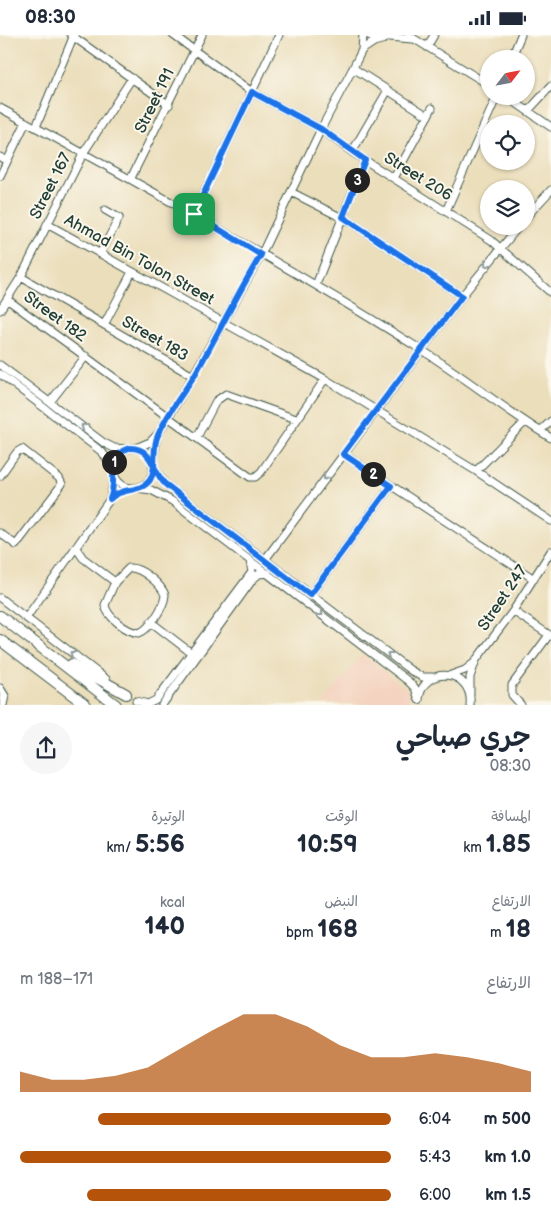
<!DOCTYPE html>
<html lang="ar">
<head>
<meta charset="utf-8">
<style>
  body { margin:0; font-family:"Balsamiq Sans","Playpen Sans Arabic",sans-serif; background:#f6f6f7; color:#1f2937; direction:rtl; height:100vh; display:flex; flex-direction:column; font-size:19px; white-space:nowrap }
  * { box-sizing:border-box; margin:0 }
  p { font-size:16px; color:#747a83 }
  .icon { flex:none; width:28px; height:28px; fill:none; stroke:currentColor; stroke-width:2; stroke-linecap:round; stroke-linejoin:round }
  .map { position:relative; height:670px; overflow:hidden; direction:ltr }
  .panel { display:flex; flex-direction:column; background:#fff; flex:1 }
  .panel>* { flex:none }
  .needle { width:32px; rotate:58deg }
  .tools { position:absolute; left:480px; top:15px; display:grid; gap:10px }
  .tools a { display:grid; place-items:center; width:55px; height:55px; border-radius:50%; background:#fff; box-shadow:0 1px 4px #0004; font-size:25px }
  .pin { position:absolute; display:grid; place-items:center; width:42px; height:42px; color:#fff; margin:-21px; border-radius:10px; box-shadow:0 2px 8px #0006 }
  .km { position:absolute; width:25px; height:25px; margin:-12px; border-radius:50%; background:#222; color:#fff; font-size:14px; line-height:25px; text-align:center }
  .round { display:grid; place-items:center; flex:none; width:52px; height:52px; border-radius:26px; background:#f6f6f7 }
  .summary { display:flex; align-items:center; justify-content:space-between; height:85px; padding:0 20px }
  h1 { font-size:28px; font-weight:600; line-height:38px }
  .figures { display:grid; grid-template-columns:repeat(3,1fr); gap:8px; height:85px; padding:5px 20px }
  .figures div { display:grid; align-content:center }
  .figures b { font-size:25px; font-weight:600 }
  .figures small { font-size:14px; font-weight:400 }
  .figures p { font-size:14px }
  .chart { height:140px; padding:10px 20px }
  .chart p { display:flex; justify-content:space-between }
  .chart svg { width:100%; height:90px; margin-top:5px; fill:#b45309; opacity:.7 }
  ul { padding:0 20px; list-style:none; font-size:16px }
  li { display:grid; grid-template-columns:80px 60px 1fr; align-items:center; height:38px }
  li i { height:12px; border-radius:6px; background:#b45309 }
  .status { display:flex; justify-content:space-between; align-items:center; height:35px; padding:0 25px; background:#fff; direction:ltr }
  .status svg { height:14px; fill:currentColor }
  .map>svg:first-child { display:block }
</style>
</head>
<body>
<div class="status"><b>08:30</b><svg viewBox="0 0 49 12"><path d="M0 12V9h3v3zM5 12V6h3v6zM10 12V3h3v9zM15 12V0h3v12zM26 1h20v11H26zM47 4h2v5h-2z"/></svg></div>
<div class="map">
<svg width="551" height="670" viewBox="0 0 551 670">
  <rect width="100%" height="100%" fill="#fbf7ec"/>
  <filter id="ink" filterUnits="userSpaceOnUse"><feTurbulence type="fractalNoise" baseFrequency=".02" numOctaves="2"/><feDisplacementMap in="SourceGraphic" scale="10" xChannelSelector="R" yChannelSelector="G"/><feConvolveMatrix kernelMatrix="1 2 1 2 8 2 1 2 1" color-interpolation-filters="sRGB"/></filter>
  <filter id="wash" filterUnits="userSpaceOnUse"><feTurbulence type="fractalNoise" baseFrequency=".0096" numOctaves="4" result="noise"/><feDisplacementMap in="SourceGraphic" scale="20" xChannelSelector="R" yChannelSelector="G"/><feGaussianBlur stdDeviation="1.12" result="paint"/><feColorMatrix in="noise" values="0 0 0 0 0 0 0 0 0 0 0 0 0 0 0 0 0 1.4 0 .05"/><feComposite in="paint" operator="in"/></filter>
  <g filter="url(#wash)">
    <rect width="100%" height="100%" fill="#ebdebb"/>
    <!-- built -->
    <path fill="#f4d3c0" d="M 362,619 L 408,655 L 409,669 L 323,669 Z"/>
  </g>
  <g filter="url(#ink)">
    <g fill="none" stroke-linecap="round" stroke-linejoin="round">
      <!-- minor casing -->
      <g stroke="#3e5548" stroke-width="9">
        <path id="minor" d="M 71,0 L 169,70
          M 173,0 L 252,57 L 321,94 L 352,117 L 491,205 L 551,258
          M 368,0 L 379,4 L 392,0
          M 408,0 L 489,50
          M 390,2 L 412,4
          M 427,12 L 434,0
          M 362,15 L 374,7 L 385,4
          M 511,24 L 521,0
          M 353,33 L 428,81
          M 506,61 L 551,92
          M 0,73 C 142,150 283,228 420,314 C 465,342 506,376 551,403
          M 528,76 L 551,51
          M 36,92 L 74,0
          M 352,117 L 388,55
          M 0,122 L 7,126
          M 0,141 L 26,87
          M 131,143 L 202,0
          M 394,143 L 432,73
          M 291,157 L 352,188 L 462,261
          M 446,176 L 497,61
          M 194,179 L 279,0
          M 526,182 L 551,155
          M 47,189 L 325,344 L 476,436 L 551,486
          M 100,219 L 119,183 L 105,175
          M 21,242 L 193,341
          M 316,250 L 365,125
          M 8,265 L 250,442 L 255,442 L 261,437 L 325,344
          M 0,275 L 21,242 L 84,117 L 132,43
          M 104,290 L 132,237
          M 0,330 L 104,408 L 114,413 L 126,414
          M 0,339 L 102,417 L 113,432
          M 50,367 L 86,321
          M 540,396 L 551,386
          M 197,402 L 216,366 L 226,359 L 296,384
          M113 433a20 20 0 1 1 40 0a20 20 0 1 1-40 0Z
          M 136,413 L 150,407 L 158,399 L 193,341 L 261,220 L 321,94 L 353,33 L 362,15 L 363,0
          M 343,419 L 534,544
          M 153,428 L 157,401
          M 153,431 L 165,449 L 410,635 L 422,642 L 432,642
          M 476,436 L 525,387
          M 0,441 L 17,417 L 22,414 L 59,443 L 62,449 L 16,510 L 0,498
          M 137,453 L 151,455 L 172,466 L 408,646 L 415,653 L 419,665
          M 76,513 L 83,523 L 115,547
          M 264,526 L 462,261 L 519,191
          M 129,533 C 141,532 161,549 165,560 C 164,572 150,594 139,598 C 127,597 107,582 105,570 L 115,547 Z
          M 310,560 L 391,451
          M 0,563 L 106,644
          M 513,576 L 551,601
          M 26,583 L 110,464 L 114,442
          M 151,587 L 194,620
          M 451,640 L 465,635 L 474,628
          M 0,653 L 5,661 L 3,670
          M 470,659 L 470,642 L 476,625 L 513,576 L 551,516
          M 419,664 C 423,629 474,634 470,670
          M 136,666 L 148,669 L 156,665 L 252,537 L 250,526
          M 162,670 L 253,544 L 259,539 L 268,538
          M 521,670 L 512,660 L 512,650 L 549,600"/>
      </g>
      <!-- highway casing -->
      <g stroke="#3e5548" stroke-width="12">
        <path id="highway" d="M 0,581 L 116,670
          M 0,605 L 86,670
          M 72,629 L 126,659"/>
      </g>
      <!-- minor -->
      <use href="#minor" stroke="#fff" stroke-width="7"/>
      <!-- highway -->
      <use href="#highway" stroke="#fff" stroke-width="10"/>
    </g>
    <!-- one-way arrows -->
    <defs><path id="oneway-chevron" d="M-2-3.5L2.5 0L-2 3.5" fill="none" stroke-width="1.6" stroke-linecap="round" stroke-linejoin="round" transform="scale(1.25)"/></defs>
    <g stroke="#8f9e9a">
      <use href="#oneway-chevron" transform="translate(487 229) rotate(128)"/>
      <use href="#oneway-chevron" transform="translate(84 392) rotate(-143)"/>
      <use href="#oneway-chevron" transform="translate(326 442) rotate(127)"/>
      <use href="#oneway-chevron" transform="translate(320 578) rotate(37)"/>
      <use href="#oneway-chevron" transform="translate(73 619) rotate(-143)"/>
      <use href="#oneway-chevron" transform="translate(390 620) rotate(-143)"/>
    </g>
  </g>
  <g fill="none" stroke-linecap="round" stroke-linejoin="round" filter="url(#ink)">
    <!-- route casing -->
    <g stroke="#fff" stroke-width="10">
      <path id="route" d="M 194,179 L 261,220 C 237,259 217,301 194,341 C 182,360 167,379 158,400 C 151,414 158,433 150,445 C 141,458 121,452 110,464 C 118,446 105,421 129,413 C 153,412 152,436 165,449 L 310,560 L 391,451 L 343,419 L 462,261 L 343,182 L 365,125 L 321,94 L 252,57 L 194,179"/>
    </g>
    <!-- route -->
    <use href="#route" stroke="#1a73e8" stroke-width="6"/>
  </g>
  <g text-anchor="middle" dominant-baseline="central" stroke-width="4" stroke-linejoin="round" paint-order="stroke">
    <!-- street labels -->
    <g font-size="16" fill="#1f3d34" stroke="#fbf7ec">
      <text transform="translate(155 66) rotate(-64)">Street 191</text>
      <text transform="translate(418 142) rotate(32)">Street 206</text>
      <text transform="translate(51 151) rotate(-63)">Street 167</text>
      <text transform="translate(139 225) rotate(29)">Ahmad Bin Tolon Street</text>
      <text transform="translate(55 282) rotate(36)">Street 182</text>
      <text transform="translate(155 304) rotate(30)">Street 183</text>
      <text transform="translate(503 563) rotate(-56)">Street 247</text>
    </g>
  </g>
</svg>
<div class="tools">
<a><svg class="needle" viewBox="-14 -14 28 28"><path d="M0-13l5 13h-10z" fill="#e53935"/><path d="M0 13l5-13h-10z" fill="#747a83"/></svg></a>
<a><svg class="icon" aria-label="locate" viewBox="0 0 24 24"><circle cx="12" cy="12" r="6"/><path d="M12 2v4M12 18v4M2 12h4M18 12h4"/></svg></a>
<a><svg class="icon" aria-label="layers" viewBox="0 0 24 24"><path d="M12 4l9 5-9 5-9-5zM3 14l9 5 9-5"/></svg></a>
</div>
<div class="pin" style="left:194px;top:179px;background:#1e9e55"><svg class="icon" aria-label="arrive" viewBox="0 0 24 24"><path d="M6 21V4h12l-3 4 3 4H6"/></svg></div>
<b class="km" style="left:114px;top:427px">1</b>
<b class="km" style="left:373px;top:439px">2</b>
<b class="km" style="left:357px;top:145px">3</b>
</div>
<section class="panel">
<div class="summary"><div><h1>جري صباحي</h1><p>08:30</p></div><a class="round"><svg class="icon" aria-label="share" viewBox="0 0 24 24"><path d="M12 15V3M7 8l5-5 5 5M5 13v7h14v-7"/></svg></a></div>
<div class="figures">
<div><p>المسافة</p><b>1.85<small> km</small></b></div>
<div><p>الوقت</p><b>10:59</b></div>
<div><p>الوتيرة</p><b>5:56<small> /km</small></b></div>
</div>
<div class="figures">
<div><p>الارتفاع</p><b>18<small> m</small></b></div>
<div><p>النبض</p><b>168<small> bpm</small></b></div>
<div><p>kcal</p><b>140</b></div>
</div>
<div class="chart"><p><span>الارتفاع</span>171–188 m</p>
<svg viewBox="0 0 160 44" preserveAspectRatio="none"><path d="M0 44V34L10 38L20 38L30 36L40 32L50 23L60 14L70 6L80 6L90 12L100 21L110 27L120 27L130 25L140 27L150 30L160 34V44z"/></svg>
</div>
<ul>
<li><b>500 m</b>6:04<i style="width:79%"></i></li>
<li><b>1.0 km</b>5:43<i style="width:100%"></i></li>
<li><b>1.5 km</b>6:00<i style="width:82%"></i></li>
</ul>
</section>
</body>
</html>
